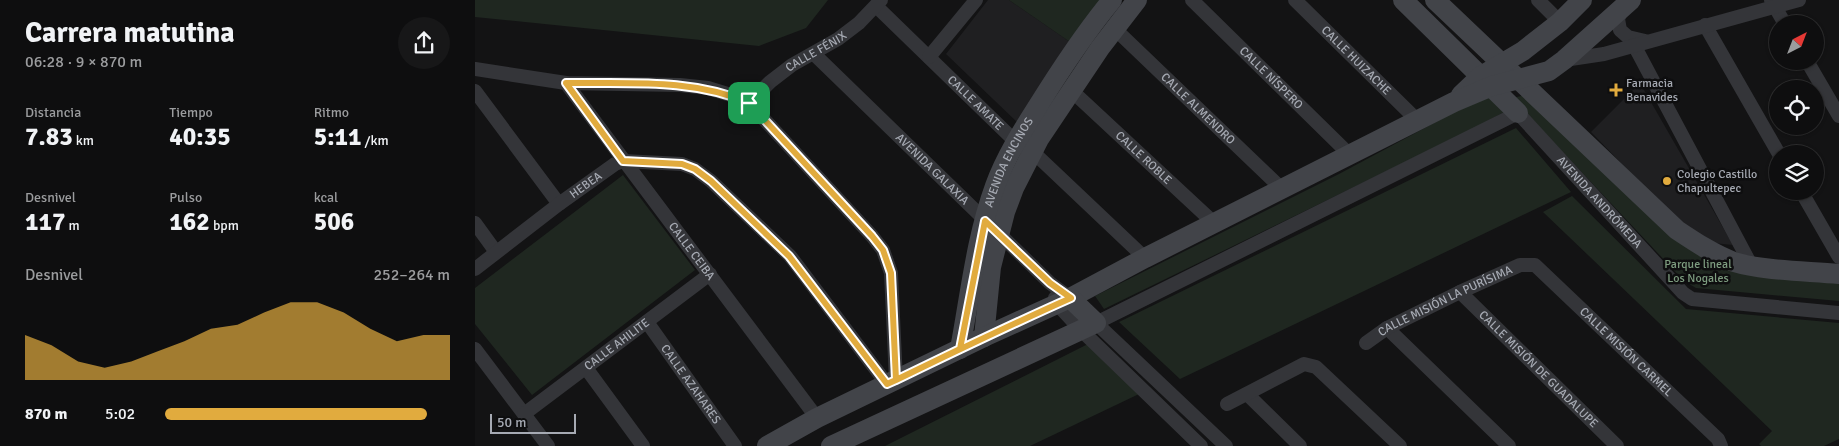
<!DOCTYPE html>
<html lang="es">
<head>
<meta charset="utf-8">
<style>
  body { margin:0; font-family:Signika,sans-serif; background:#171718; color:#f1f3f6; height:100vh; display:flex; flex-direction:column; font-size:19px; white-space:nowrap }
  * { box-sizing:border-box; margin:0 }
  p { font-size:16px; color:#9b9c9e }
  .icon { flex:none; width:28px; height:28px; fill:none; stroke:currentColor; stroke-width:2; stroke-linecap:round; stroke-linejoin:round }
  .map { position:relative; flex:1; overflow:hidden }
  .sheet { display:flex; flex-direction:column; background:#0e0e0f; width:475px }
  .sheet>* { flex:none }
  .needle { width:32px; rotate:42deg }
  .fabs { position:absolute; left:1294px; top:15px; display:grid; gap:10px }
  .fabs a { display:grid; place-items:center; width:55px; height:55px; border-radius:50%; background:#0e0e0f; box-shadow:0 1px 4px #0004,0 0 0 1px #2e2e2f; font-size:25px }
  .scale { position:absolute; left:15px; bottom:12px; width:86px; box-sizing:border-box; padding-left:5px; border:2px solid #a6aab3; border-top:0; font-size:14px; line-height:18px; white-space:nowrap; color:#a6aab3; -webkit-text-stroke:4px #0e0e0f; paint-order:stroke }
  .pin { position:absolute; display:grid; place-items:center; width:42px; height:42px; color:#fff; margin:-21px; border-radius:10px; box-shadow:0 2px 8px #0006 }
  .round { display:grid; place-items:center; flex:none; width:52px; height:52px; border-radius:26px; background:#171718 }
  .headline { display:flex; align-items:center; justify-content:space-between; height:85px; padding:0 25px }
  h1 { font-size:28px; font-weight:700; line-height:38px }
  .stats { display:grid; grid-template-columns:repeat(3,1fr); gap:8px; height:85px; padding:5px 25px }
  .stats div { display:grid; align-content:center }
  .stats b { font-size:25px; font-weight:700 }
  .stats small { font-size:14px; font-weight:400 }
  .stats p { font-size:14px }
  .chart { height:140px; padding:10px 25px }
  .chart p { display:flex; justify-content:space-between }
  .chart svg { width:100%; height:90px; margin-top:5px; fill:#e1ab3e; opacity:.7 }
  ul { padding:0 25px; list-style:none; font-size:16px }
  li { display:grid; grid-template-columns:80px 60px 1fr; align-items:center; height:38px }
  li i { height:12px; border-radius:6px; background:#e1ab3e }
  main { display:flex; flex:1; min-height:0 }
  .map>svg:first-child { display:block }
</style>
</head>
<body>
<main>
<section class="sheet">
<div class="headline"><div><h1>Carrera matutina</h1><p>06:28 · 9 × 870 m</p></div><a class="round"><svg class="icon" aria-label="share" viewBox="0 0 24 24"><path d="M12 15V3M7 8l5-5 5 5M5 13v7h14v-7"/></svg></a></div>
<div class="stats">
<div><p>Distancia</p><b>7.83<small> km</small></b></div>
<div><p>Tiempo</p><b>40:35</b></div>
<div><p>Ritmo</p><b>5:11<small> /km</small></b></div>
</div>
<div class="stats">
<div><p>Desnivel</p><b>117<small> m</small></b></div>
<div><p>Pulso</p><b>162<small> bpm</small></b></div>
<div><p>kcal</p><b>506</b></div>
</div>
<div class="chart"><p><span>Desnivel</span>252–264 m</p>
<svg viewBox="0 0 160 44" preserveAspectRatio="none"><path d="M0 44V22L10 27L20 35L30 38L40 35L50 30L60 25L70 19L80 17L90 11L100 6L110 6L120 11L130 19L140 25L150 22L160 22V44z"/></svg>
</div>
<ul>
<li><b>870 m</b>5:02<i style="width:92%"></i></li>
</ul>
</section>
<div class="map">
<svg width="1364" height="446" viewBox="0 0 1364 446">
  <rect width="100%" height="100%" fill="#131314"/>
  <!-- built -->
  <path fill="#1f1f21" d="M 513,0 L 534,0 L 595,42 L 543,123 L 471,54 Z
    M 1165,83 L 1258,245 L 1238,243 L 1210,229 L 1116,132 Z"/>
  <!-- green -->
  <path fill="#1f2720" d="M 0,0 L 353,0 L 331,28 L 284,46 L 0,17 Z
    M 534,0 L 628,0 L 595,42 Z
    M 1015,93 L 1033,110 L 994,131 L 629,309 L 620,296 L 864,174 Z
    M 1051,95 L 1212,248 L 1364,282 L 1364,301 L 1221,288 L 1209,281 L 1037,98 Z
    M 1041,128 L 1096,192 L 705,379 L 644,322 Z
    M 148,175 L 220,270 L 57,395 L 0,324 L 0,288 Z
    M 1097,196 L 1211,309 L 1364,323 L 1364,439 L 1349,446 L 1286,446 L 1284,444 L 1297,431 L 1068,212 Z
    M 613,344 L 664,394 L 555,446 L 410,446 Z"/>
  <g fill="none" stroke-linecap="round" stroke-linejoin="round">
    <!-- street -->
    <g stroke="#343539" stroke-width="14">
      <path id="s1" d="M 717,0 L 875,155"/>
      <path id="s2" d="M 820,0 L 943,121"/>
      <path d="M 1063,0 L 1085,22"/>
      <path d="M 1296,0 L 1310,24"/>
      <path id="s3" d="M 401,6 L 541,142 L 558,152 L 670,258"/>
      <path d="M 1147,9 L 1143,19 L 1145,30 L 1153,37 L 1170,41"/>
      <path d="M 1230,25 L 1304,154"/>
      <path id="s4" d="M 640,29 L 807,189"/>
      <path d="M 1159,45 L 1276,265"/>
      <path id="s5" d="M 339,54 L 575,283 L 595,298"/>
      <path d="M 454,57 L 501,0"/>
      <path d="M 1089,60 L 1129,54 L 1324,0"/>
      <path d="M 1332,61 L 1364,116"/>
      <path d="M 0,69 L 91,83 L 205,85 L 233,88 L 259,96 L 274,103 L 397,236 L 408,250 L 416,273 L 421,381"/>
      <path id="s6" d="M 91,83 L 342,418"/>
      <path d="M 0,91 L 84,204"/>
      <path id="s7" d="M 597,91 L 739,223"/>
      <path id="s8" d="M 274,103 L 295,82 L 317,65 L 363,39 L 384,23 L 406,0"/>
      <path d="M 1326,191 L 1364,257"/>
      <path d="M 0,223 L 21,252"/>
      <path id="s9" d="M 0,269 L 84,204 L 140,164 L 148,161 L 207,164 L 220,169 L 236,181 L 315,256 L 412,384"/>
      <path id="s10" d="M 985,292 L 1142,446"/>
      <path d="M 580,298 L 582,304 L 606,330 L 726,446"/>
      <path id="s11" d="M 172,322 L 260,446"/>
      <path d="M 912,328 L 1034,446"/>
      <path id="s12" d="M 891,343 L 912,328 L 985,292 L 1045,265 L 1060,265 L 1243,439 L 1246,446"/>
      <path d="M 0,349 L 73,446"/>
      <path d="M 111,368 L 168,446"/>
      <path d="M 772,394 L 825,446"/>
      <path d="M 752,404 L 829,364 L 841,367 L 925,446"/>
      <path id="s13" d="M 49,414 L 235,274"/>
      <path id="s14" d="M 751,446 L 621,323 L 1043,113 L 1208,293 L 1217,299 L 1364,313"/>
    </g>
    <!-- secondary -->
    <g stroke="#424449" stroke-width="20">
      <path d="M 928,0 L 1043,113"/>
      <path d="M 960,0 L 1202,230 C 1220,242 1238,254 1259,262 C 1288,271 1333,271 1364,274"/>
      <path d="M 986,95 L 1006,76 L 1048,51 L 1085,22 L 1107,0"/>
      <path d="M 509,337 L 516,267 L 530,212 L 539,188 L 564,139 L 625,48 L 662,0"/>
      <path id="s15" d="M 485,349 C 495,296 501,238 520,186 C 530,158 547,131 563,106 C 586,69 609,34 637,0"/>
      <path d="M 292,446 L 342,418 L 509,337 L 595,298 L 670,258 L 979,102 L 1017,86 L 1074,71 L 1089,60 L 1156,0"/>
      <path d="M 356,446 L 621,323 L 595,298"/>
    </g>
  </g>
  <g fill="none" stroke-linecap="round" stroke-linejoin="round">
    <!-- route casing -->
    <g stroke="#fff" stroke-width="10">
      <path id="route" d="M 274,103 C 217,78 153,84 91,83 L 148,161 L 207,164 L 220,169 L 236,181 L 314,256 L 412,384 L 421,380 C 479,352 537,324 596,298 L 575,283 L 510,221 L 485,349 L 421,380 L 416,273 L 408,250 L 397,236 L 274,103"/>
    </g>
    <!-- route -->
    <use href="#route" stroke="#e1ab3e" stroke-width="6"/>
  </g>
  <!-- markers -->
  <g fill="#e1ab3e" stroke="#0e0e0f" stroke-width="2">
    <path d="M1138.5 82.5h5v5h5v5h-5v5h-5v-5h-5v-5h5z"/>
    <circle cx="1192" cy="181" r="5"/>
  </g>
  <g text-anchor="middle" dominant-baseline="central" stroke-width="5" stroke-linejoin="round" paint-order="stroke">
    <!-- street labels -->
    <g font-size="12" fill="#a6aab3" stroke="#0e0e0f">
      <text stroke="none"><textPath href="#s8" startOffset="85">CALLE FÉNIX</textPath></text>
      <text stroke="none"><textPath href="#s2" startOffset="86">CALLE HUIZACHE</textPath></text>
      <text stroke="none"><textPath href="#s1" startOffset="111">CALLE NÍSPERO</textPath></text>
      <text stroke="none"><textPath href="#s3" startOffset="139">CALLE AMATE</textPath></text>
      <text stroke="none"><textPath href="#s4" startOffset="115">CALLE ALMENDRO</textPath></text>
      <text stroke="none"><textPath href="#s7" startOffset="98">CALLE ROBLE</textPath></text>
      <text stroke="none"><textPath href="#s15" startOffset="194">AVENIDA ENCINOS</textPath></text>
      <text stroke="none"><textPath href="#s5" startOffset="165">AVENIDA GALAXIA</textPath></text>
      <text stroke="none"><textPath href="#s9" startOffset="139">HEBEA</textPath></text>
      <text stroke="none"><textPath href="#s14" startOffset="771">AVENIDA ANDRÓMEDA</textPath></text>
      <text stroke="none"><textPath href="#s6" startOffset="210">CALLE CEIBA</textPath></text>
      <text stroke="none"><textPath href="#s12" startOffset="90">CALLE MISIÓN LA PURÍSIMA</textPath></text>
      <text stroke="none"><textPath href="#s13" startOffset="116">CALLE AHILITE</textPath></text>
      <text stroke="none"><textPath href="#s12" startOffset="314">CALLE MISIÓN CARMEL</textPath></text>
      <text stroke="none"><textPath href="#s10" startOffset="110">CALLE MISIÓN DE GUADALUPE</textPath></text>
      <text stroke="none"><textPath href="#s11" startOffset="76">CALLE AZAHARES</textPath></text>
    </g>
    <!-- poi labels -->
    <g font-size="12" fill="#a6aab3" stroke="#0e0e0f" text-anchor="start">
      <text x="1151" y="83">Farmacia<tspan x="1151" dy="14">Benavides</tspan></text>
      <text x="1202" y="174">Colegio Castillo<tspan x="1202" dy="14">Chapultepec</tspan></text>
    </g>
    <!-- park labels -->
    <g font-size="12" fill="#7e9d80" stroke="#0e0e0f">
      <text x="1223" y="264">Parque lineal<tspan x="1223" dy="14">Los Nogales</tspan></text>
    </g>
  </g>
</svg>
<div class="fabs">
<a><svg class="needle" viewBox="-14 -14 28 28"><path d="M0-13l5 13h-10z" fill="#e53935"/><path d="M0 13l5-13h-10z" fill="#9b9c9e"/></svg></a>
<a><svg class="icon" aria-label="locate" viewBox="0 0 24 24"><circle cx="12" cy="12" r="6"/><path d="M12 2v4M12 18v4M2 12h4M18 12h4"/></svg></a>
<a><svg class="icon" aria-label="layers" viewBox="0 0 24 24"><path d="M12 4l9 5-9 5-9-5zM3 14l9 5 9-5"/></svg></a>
</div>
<div class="scale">50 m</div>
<div class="pin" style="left:274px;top:103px;background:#1e9e55"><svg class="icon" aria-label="arrive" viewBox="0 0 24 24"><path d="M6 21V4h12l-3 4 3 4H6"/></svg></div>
</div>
</main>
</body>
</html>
